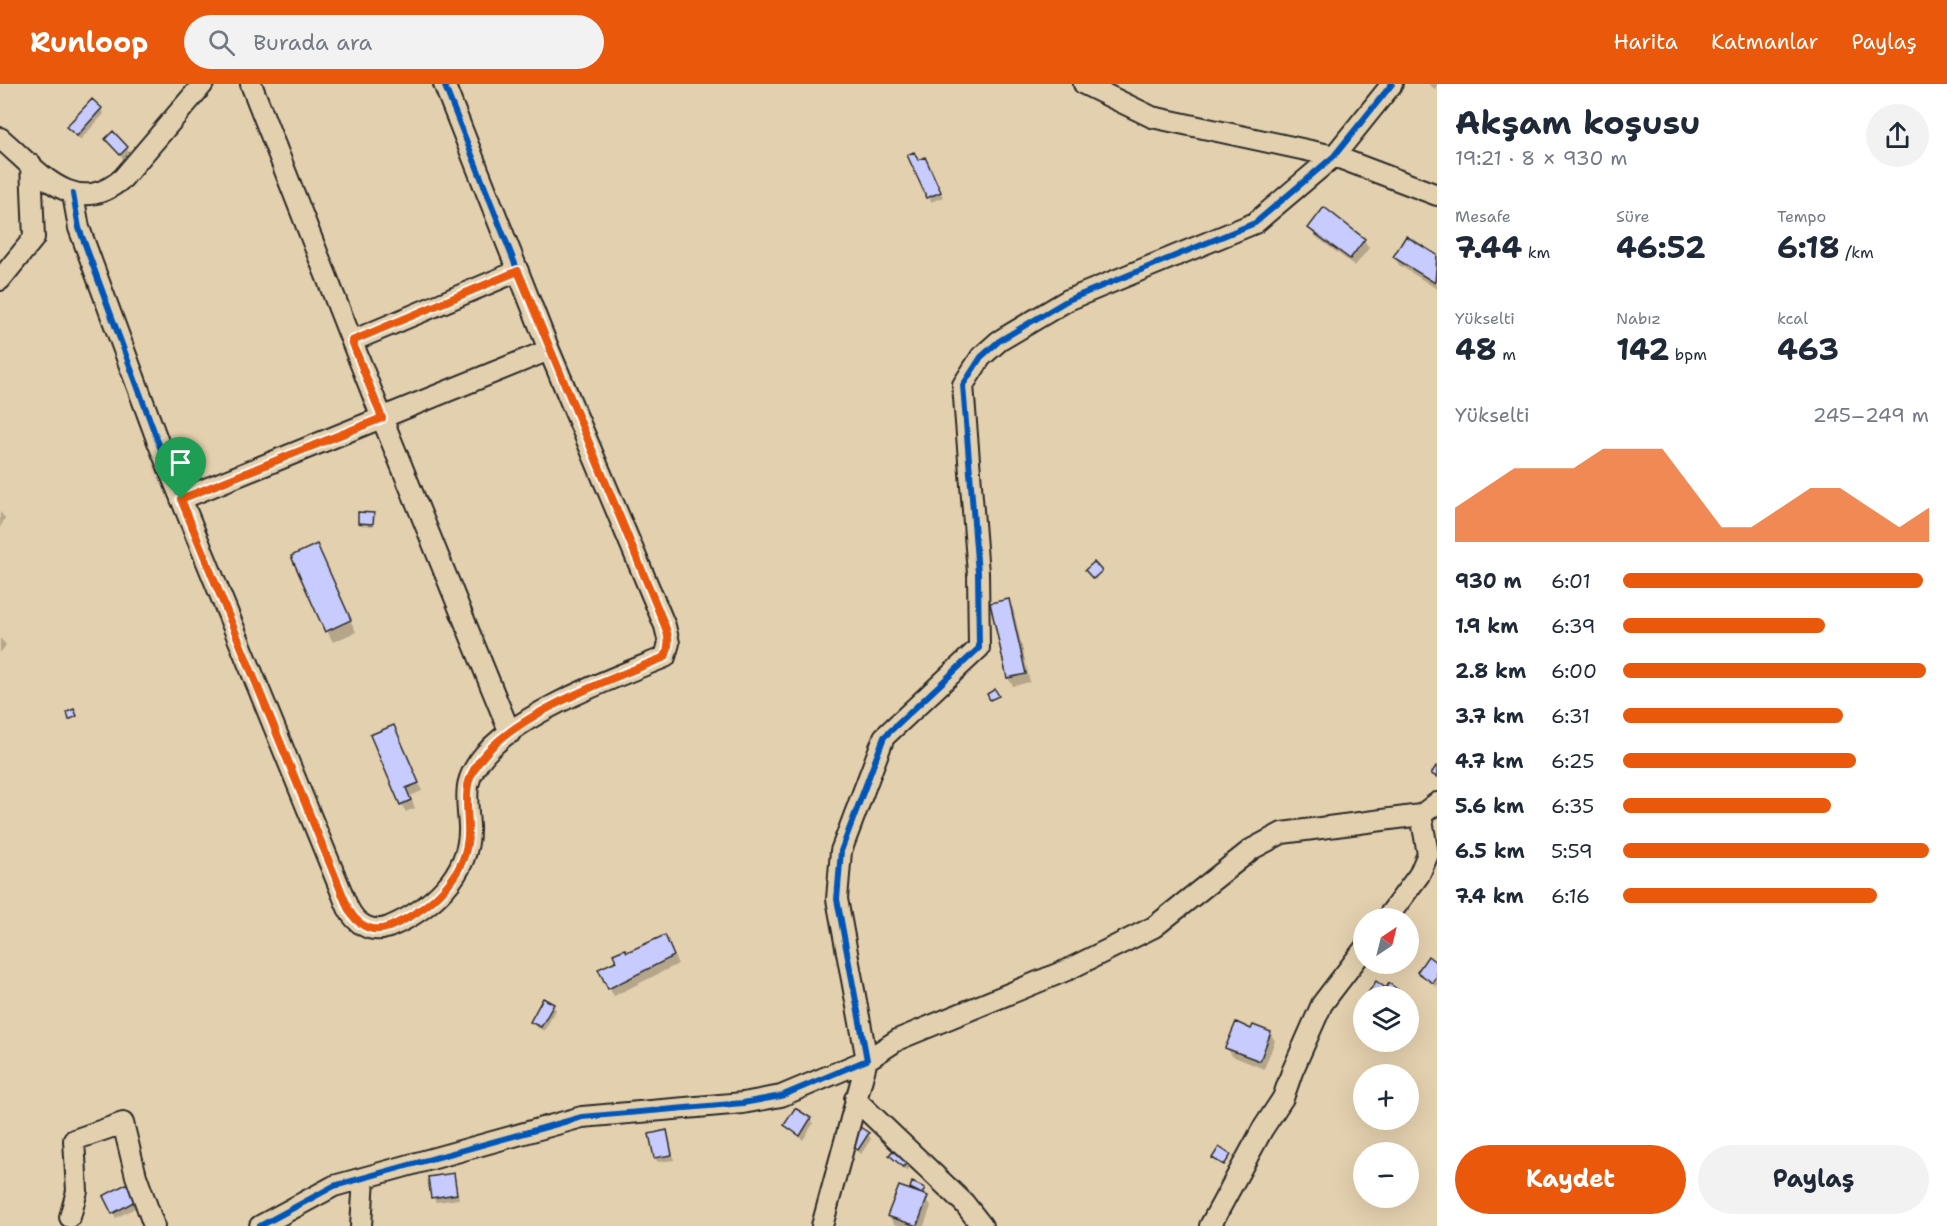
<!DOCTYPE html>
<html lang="tr">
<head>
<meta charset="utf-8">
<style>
  body { margin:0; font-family:"Shantell Sans",sans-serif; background:#f2f2f3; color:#1f2937; height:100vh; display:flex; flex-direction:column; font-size:22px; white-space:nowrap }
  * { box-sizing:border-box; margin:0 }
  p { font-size:20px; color:#747a83 }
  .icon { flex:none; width:33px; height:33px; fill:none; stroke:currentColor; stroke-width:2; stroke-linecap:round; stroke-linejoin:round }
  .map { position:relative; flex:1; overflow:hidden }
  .drawer { display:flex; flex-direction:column; background:#fff; width:510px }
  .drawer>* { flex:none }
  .needle { width:39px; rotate:35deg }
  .fabs { position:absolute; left:1353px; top:824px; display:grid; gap:12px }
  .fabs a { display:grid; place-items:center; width:66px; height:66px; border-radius:50%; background:#fff; box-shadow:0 6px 24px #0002; font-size:30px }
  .pin { position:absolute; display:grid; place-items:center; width:51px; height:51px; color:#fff; margin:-62px -26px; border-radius:50% 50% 50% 0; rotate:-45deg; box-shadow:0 0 6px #0007 }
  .pin .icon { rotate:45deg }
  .round { display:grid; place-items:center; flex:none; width:63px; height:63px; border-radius:32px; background:#f2f2f3 }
  .overview { display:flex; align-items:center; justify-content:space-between; height:102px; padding:0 18px }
  h1 { font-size:33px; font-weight:700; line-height:45px }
  .figures { display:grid; grid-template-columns:repeat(3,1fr); gap:9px; height:102px; padding:6px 18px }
  .figures div { display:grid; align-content:center }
  .figures b { font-size:30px; font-weight:700 }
  .figures small { font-size:16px; font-weight:400 }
  .figures p { font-size:16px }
  .chart { height:168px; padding:12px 18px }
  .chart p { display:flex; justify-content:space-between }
  .chart svg { width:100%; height:108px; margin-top:6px; fill:#ea580c; opacity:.7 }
  .primary-button { display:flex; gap:12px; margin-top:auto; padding:12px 18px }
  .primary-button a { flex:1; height:69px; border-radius:36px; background:#ea580c; color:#fff; font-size:24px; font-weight:700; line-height:69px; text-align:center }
  .primary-button a+a { background:#f2f2f3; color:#1f2937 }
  ul { padding:0 18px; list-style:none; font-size:20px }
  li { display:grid; grid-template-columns:96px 72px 1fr; align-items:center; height:45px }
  li i { height:15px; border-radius:8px; background:#ea580c }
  header { display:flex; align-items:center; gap:36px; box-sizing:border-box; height:84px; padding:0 30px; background:#ea580c; color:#fff }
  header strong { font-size:28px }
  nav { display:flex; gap:33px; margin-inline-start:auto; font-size:21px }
  .search { width:420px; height:54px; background:#f2f2f3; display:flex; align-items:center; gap:15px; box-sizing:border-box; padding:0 21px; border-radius:33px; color:#747a83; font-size:22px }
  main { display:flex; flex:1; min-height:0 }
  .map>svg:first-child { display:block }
</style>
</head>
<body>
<header>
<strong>Runloop</strong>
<div class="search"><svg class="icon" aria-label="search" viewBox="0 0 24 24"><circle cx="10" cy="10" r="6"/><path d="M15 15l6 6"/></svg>Burada ara</div>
<nav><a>Harita</a><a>Katmanlar</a><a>Paylaş</a></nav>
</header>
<main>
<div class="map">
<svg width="1437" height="1142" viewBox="0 0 1437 1142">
  <rect width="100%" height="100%" fill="#e3d0ae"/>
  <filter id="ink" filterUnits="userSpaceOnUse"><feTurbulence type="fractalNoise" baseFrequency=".0167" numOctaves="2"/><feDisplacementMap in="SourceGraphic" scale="12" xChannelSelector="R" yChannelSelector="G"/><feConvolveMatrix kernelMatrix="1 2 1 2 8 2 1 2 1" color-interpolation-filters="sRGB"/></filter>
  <g filter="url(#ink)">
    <!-- shadow -->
    <path fill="#0003" d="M 1428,0 L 1437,0 L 1437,1 L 1435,5 Z
      M 101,25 L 104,30 L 80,56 L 71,48 L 68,43 Z
      M 107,55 L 127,64 L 129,69 L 123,75 Z
      M 918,78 L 928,79 L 943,113 L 931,118 Z
      M 1310,144 L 1364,156 L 1369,164 L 1355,182 L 1315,152 Z
      M 1406,154 L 1437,173 L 1437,205 L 1399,181 L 1395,173 Z
      M 0,428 L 5,434 L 0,444 Z
      M 373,430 L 373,442 L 360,441 L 359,439 Z
      M 322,473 L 356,548 L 333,558 L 327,547 Z
      M 1101,487 L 1095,496 L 1088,488 Z
      M 1008,516 L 1013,524 L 1030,598 L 1013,602 L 1008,594 Z
      M 0,554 L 6,561 L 0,569 Z
      M 394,643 L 422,707 L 410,712 L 415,724 L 406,728 L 401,720 Z
      M 669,861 L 678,880 L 614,912 L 609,904 L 618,878 L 627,870 Z
      M 1437,881 L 1437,902 L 1436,903 L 1419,888 Z
      M 1386,906 L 1397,907 L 1403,912 L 1367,912 Z
      M 553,921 L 556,926 L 544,947 L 535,942 L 532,938 Z
      M 1270,949 L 1275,957 L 1264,985 L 1232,972 L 1227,964 Z
      M 810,1035 L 813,1040 L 803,1056 L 785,1041 Z
      M 667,1048 L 674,1076 L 658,1078 L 655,1074 Z
      M 868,1050 L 871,1055 L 861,1070 L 851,1060 Z
      M 891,1072 L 912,1081 L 906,1087 Z
      M 453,1090 L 459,1115 L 436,1118 L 433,1113 Z
      M 127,1101 L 139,1122 L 116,1134 L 105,1112 Z
      M 911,1104 L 924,1105 L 923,1112 L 931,1122 L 924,1142 L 900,1142 L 894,1140 L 889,1132 L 915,1109 Z"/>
    <!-- building -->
    <path fill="#c7cbfd" stroke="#2b2b2b" stroke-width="1.5" d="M 92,15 L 102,24 L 77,52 L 66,43 Z
      M 113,47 L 128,63 L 120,71 L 105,55 Z
      M 914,68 L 918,76 L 925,73 L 941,108 L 927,114 L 907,71 Z
      M 1324,123 L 1365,155 L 1350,175 L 1308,144 Z
      M 1406,152 L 1437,171 L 1435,199 L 1393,173 Z
      M 358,428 L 374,429 L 373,440 L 358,439 Z
      M 317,460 L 351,536 L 325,548 L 291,472 Z
      M 1094,478 L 1102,487 L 1093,495 L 1085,486 Z
      M 1009,515 L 1026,590 L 1007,594 L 990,519 Z
      M 995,605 L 999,612 L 990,616 L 987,610 Z
      M 74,625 L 77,632 L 69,636 L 67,628 Z
      M 394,641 L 419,699 L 406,704 L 411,716 L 400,721 L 370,651 Z
      M 1436,682 L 1437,682 L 1437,693 L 1431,690 Z
      M 665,851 L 674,872 L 608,905 L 598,885 L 616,877 L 613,870 L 625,865 L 627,868 Z
      M 1428,872 L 1437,879 L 1437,893 L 1433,899 L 1417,888 Z
      M 1376,897 L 1386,904 L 1389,899 L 1398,906 L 1394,912 L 1366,912 Z
      M 543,914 L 554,920 L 541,943 L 530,938 Z
      M 1236,938 L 1251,945 L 1253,941 L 1271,948 L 1260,977 L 1225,964 Z
      M 795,1024 L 811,1034 L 800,1052 L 784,1041 Z
      M 860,1043 L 869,1049 L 858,1066 L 849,1060 Z
      M 667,1046 L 672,1071 L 654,1074 L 649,1050 Z
      M 897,1062 L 911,1075 L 903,1083 L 889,1071 Z
      M 1219,1063 L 1231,1071 L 1224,1081 L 1212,1074 Z
      M 454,1089 L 457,1110 L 431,1114 L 428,1093 Z
      M 912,1098 L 925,1104 L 922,1110 L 910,1104 Z
      M 128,1099 L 137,1116 L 112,1130 L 103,1112 Z
      M 899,1102 L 928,1112 L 917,1142 L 887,1132 Z"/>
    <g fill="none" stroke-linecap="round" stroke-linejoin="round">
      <!-- minor casing -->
      <g stroke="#2b2b2b" stroke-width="24">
        <path id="minor" d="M 251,0 L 382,334 L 510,649
          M 1084,0 L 1152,33 L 1334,72 L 1437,111
          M 0,54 C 37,85 74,137 123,94 L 203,0
          M 73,110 L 79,144 L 158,358 L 348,824 C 356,840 371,850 389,843 C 429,826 471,791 469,742 C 467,710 462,697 485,670 C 524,626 611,595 665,573 L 669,559 L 665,542 L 549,266 L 444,0
          M 0,196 L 34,154 L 31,80
          M 352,257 L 518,187
          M 181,415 L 549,266
          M 1387,834 L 1419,791 L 1428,770 L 1421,731
          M 855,1015 L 964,1119 L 982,1142
          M 70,1133 L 77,1107 L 74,1056 L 123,1039 L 136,1092 L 154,1142
          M 260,1142 L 334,1102 L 582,1033 L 743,1019 L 781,1012 L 867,976 L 837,815 L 841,767 L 884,653 L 979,564 L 978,489 L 963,301 L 981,273 L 999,257 L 1068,216 L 1255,139 L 1334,72 L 1392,0
          M 361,1142 L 364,1094
          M 822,1142 L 867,976 L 899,955 L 1067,886 L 1154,843 L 1252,765 L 1282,749 L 1421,731 L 1437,719
          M 1210,1142 L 1262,1046 L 1283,1014 L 1292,988 L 1322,920 L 1364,865"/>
      </g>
      <!-- minor -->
      <use href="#minor" stroke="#e3d0ae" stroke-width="20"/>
      <!-- cycleway casing -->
      <g stroke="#e3d0ae" stroke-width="10">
        <path id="cycleway" d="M 73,110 L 79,144 L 158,358 L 348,824 C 356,840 371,850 389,843 C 429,826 471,791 469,742 C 467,710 462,697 485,670 C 524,626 611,595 665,573 L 669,559 L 665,542 L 549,266 L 444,0
          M 260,1142 L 334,1102 L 582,1033 L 743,1019 L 781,1012 L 867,976 L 837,815 L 841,767 L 884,653 L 979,564 L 978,489 L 963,301 L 981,273 L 999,257 L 1068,216 L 1255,139 L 1334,72 L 1392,0"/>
      </g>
      <!-- cycleway -->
      <use href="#cycleway" stroke="#0057b8" stroke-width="6"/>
    </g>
  </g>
  <g fill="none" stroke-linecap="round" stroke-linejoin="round" filter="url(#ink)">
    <!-- route casing -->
    <g stroke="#fff" stroke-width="12">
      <path id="route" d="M 518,187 L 665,542 C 669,553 670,562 665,573 C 611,595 524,626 485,670 C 462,697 467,710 468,742 C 471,791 429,826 389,843 C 371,850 356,840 348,824 L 181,415 L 382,334 L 352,257 Z"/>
    </g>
    <!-- route -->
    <use href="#route" stroke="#ea580c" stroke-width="8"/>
  </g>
</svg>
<div class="fabs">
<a><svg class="needle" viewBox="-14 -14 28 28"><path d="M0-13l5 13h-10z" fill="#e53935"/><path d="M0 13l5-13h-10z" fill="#747a83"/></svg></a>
<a><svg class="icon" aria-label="layers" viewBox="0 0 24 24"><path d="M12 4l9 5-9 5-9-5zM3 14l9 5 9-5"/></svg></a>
<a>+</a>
<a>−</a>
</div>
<div class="pin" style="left:181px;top:415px;background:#1e9e55"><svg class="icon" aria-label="arrive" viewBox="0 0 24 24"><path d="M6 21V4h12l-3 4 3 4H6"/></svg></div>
</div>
<section class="drawer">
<div class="overview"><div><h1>Akşam koşusu</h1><p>19:21 · 8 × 930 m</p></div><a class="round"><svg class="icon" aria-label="share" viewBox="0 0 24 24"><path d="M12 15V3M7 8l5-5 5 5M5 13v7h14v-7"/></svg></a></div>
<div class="figures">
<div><p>Mesafe</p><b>7.44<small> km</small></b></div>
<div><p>Süre</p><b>46:52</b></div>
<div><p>Tempo</p><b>6:18<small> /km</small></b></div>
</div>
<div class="figures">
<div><p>Yükselti</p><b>48<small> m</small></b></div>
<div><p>Nabız</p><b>142<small> bpm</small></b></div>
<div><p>kcal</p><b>463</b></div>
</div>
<div class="chart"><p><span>Yükselti</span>245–249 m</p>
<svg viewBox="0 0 160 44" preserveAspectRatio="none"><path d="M0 44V30L10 22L20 14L30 14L40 14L50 6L60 6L70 6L80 22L90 38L100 38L110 30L120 22L130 22L140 30L150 38L160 30V44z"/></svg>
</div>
<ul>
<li><b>930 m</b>6:01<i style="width:98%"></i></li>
<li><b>1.9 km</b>6:39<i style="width:66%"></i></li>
<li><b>2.8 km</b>6:00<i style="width:99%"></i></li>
<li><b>3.7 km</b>6:31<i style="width:72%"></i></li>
<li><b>4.7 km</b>6:25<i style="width:76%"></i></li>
<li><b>5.6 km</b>6:35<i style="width:68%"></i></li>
<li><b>6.5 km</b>5:59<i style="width:100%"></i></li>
<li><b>7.4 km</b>6:16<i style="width:83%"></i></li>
</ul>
<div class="primary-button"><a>Kaydet</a><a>Paylaş</a></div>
</section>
</main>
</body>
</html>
